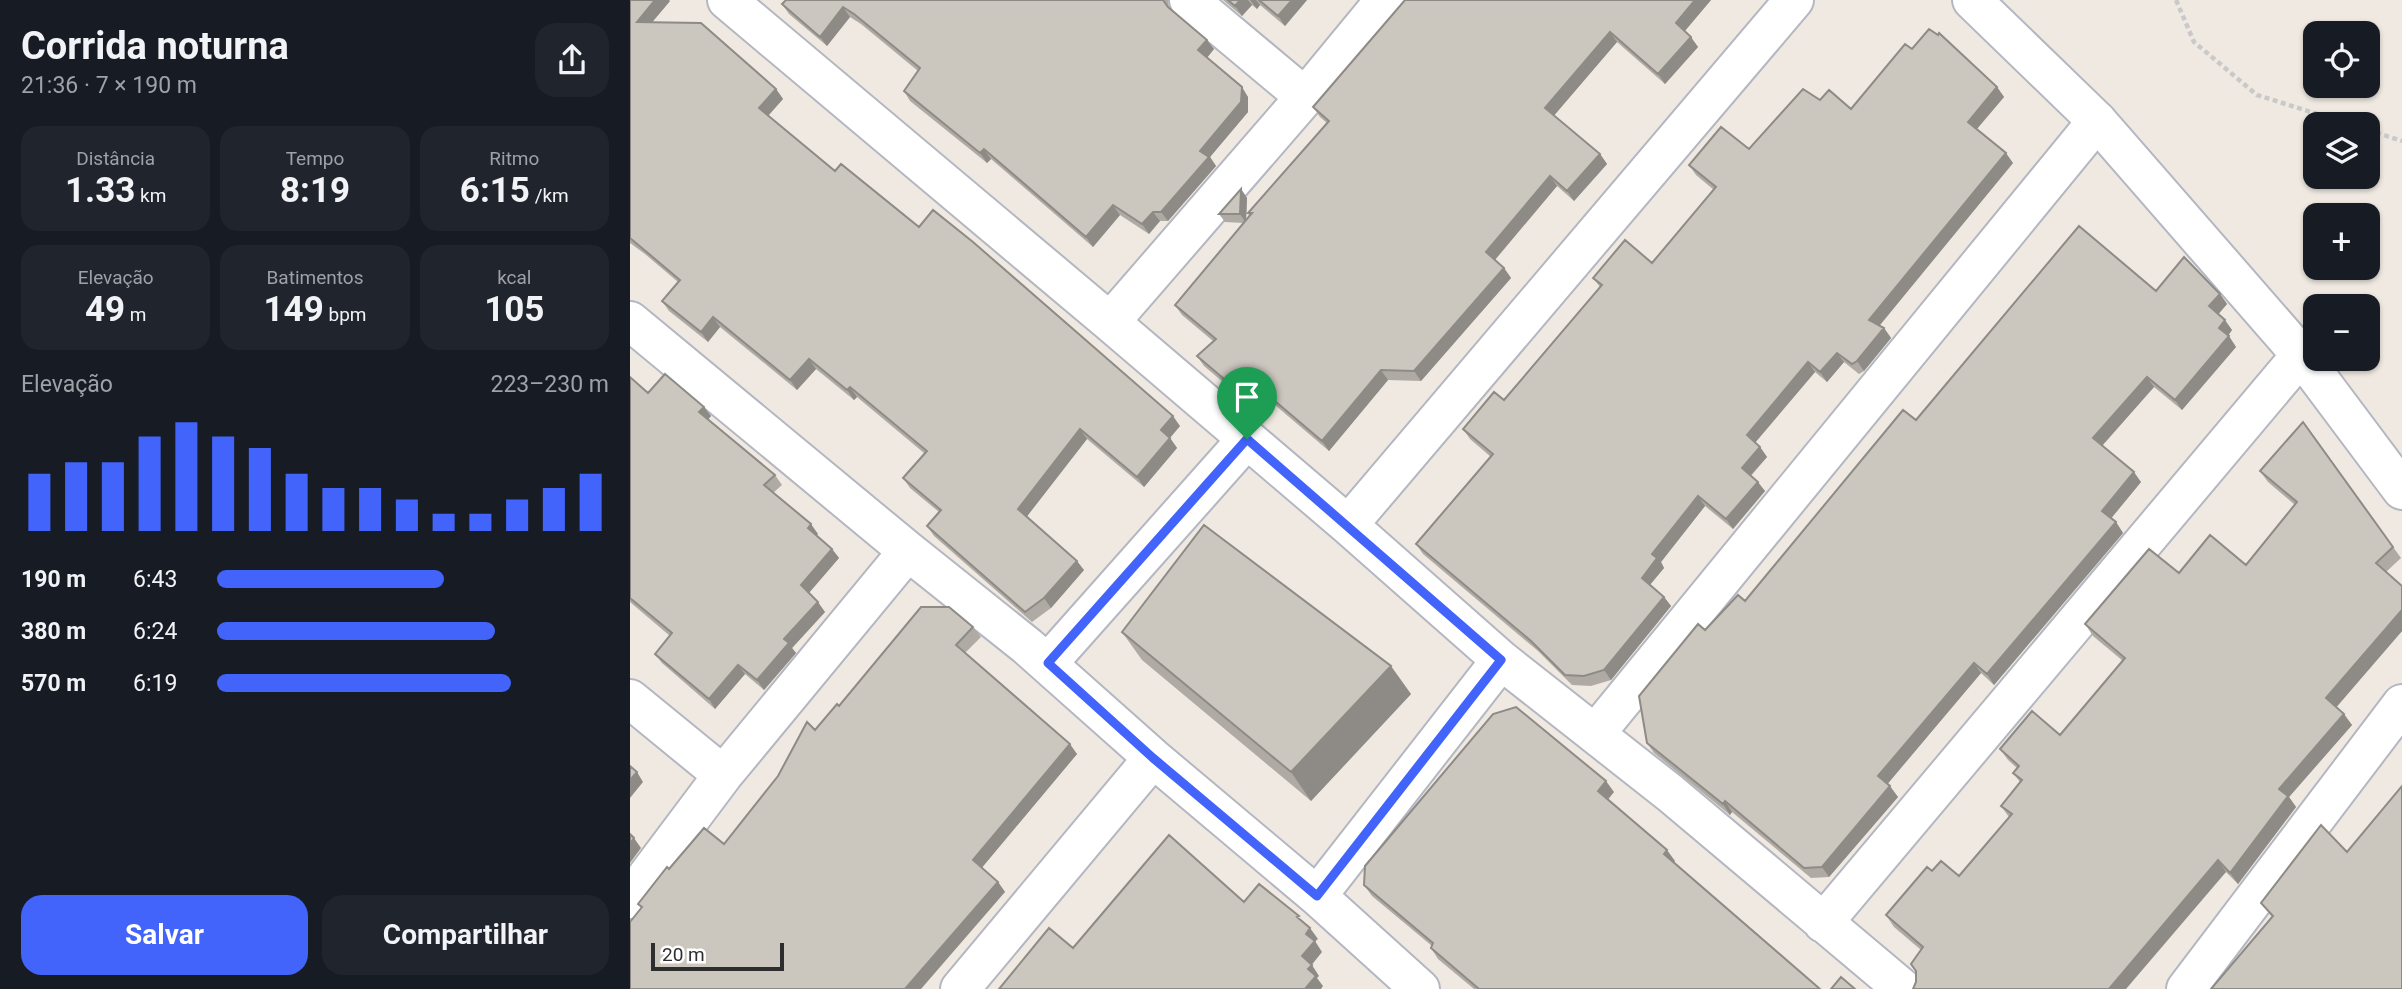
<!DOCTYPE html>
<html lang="pt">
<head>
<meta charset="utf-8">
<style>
  body { margin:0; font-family:Roboto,sans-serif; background:#20242c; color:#f1f3f6; height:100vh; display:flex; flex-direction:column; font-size:26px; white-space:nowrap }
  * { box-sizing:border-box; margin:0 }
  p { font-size:23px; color:#9ea1a6 }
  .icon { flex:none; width:38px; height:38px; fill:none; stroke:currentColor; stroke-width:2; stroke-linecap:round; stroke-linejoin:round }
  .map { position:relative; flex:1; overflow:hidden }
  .drawer { display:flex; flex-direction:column; background:#171b24; width:630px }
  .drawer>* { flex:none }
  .fabs { position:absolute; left:1673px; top:21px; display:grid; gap:14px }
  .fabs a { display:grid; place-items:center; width:77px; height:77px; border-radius:14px; background:#171b24; box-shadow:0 2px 5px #0004; font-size:35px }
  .scale { position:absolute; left:21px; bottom:18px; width:133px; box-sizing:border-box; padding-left:7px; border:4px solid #2e2e2e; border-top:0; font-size:19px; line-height:24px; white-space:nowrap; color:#2e2e2e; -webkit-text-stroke:5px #fff; paint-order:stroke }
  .pin { position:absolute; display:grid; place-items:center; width:60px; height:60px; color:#fff; margin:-72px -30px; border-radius:50% 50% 50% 0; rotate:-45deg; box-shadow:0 0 7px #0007 }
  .pin .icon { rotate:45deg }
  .round { display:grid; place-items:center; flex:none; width:74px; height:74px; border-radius:21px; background:#20242c }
  .headline { display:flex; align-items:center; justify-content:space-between; height:119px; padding:0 21px }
  h1 { font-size:38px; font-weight:700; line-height:52px }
  .figures { display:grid; grid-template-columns:repeat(3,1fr); gap:10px; height:119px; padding:7px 21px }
  .figures div { display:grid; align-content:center; border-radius:18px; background:#20242c; text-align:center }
  .figures b { font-size:35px; font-weight:700 }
  .figures small { font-size:19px; font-weight:400 }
  .figures p { font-size:19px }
  .chart { height:196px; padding:14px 21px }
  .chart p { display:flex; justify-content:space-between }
  .chart svg { width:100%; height:126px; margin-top:7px; stroke:#4264fb; stroke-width:6 }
  .action { display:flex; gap:14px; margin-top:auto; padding:14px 21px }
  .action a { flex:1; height:80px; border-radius:21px; background:#4264fb; color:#fff; font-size:28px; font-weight:700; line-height:80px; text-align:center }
  .action a+a { background:#20242c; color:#f1f3f6 }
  ul { padding:0 21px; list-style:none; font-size:23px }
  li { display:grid; grid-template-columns:112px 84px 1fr; align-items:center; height:52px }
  li i { height:18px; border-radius:9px; background:#4264fb }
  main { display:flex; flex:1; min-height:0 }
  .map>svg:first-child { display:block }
</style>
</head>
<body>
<main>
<section class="drawer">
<div class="headline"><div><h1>Corrida noturna</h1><p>21:36 · 7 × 190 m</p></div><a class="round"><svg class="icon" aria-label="share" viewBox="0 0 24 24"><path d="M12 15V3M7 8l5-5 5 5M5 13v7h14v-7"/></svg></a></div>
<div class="figures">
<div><p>Distância</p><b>1.33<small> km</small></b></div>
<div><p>Tempo</p><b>8:19</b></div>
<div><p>Ritmo</p><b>6:15<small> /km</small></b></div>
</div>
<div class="figures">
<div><p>Elevação</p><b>49<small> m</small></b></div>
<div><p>Batimentos</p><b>149<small> bpm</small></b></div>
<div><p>kcal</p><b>105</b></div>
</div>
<div class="chart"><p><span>Elevação</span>223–230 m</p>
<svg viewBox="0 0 160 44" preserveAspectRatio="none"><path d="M5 44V24M15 44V20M25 44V20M35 44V11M45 44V6M55 44V11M65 44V15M75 44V24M85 44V29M95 44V29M105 44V33M115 44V38M125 44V38M135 44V33M145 44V29M155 44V24"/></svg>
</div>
<ul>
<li><b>190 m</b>6:43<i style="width:58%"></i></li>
<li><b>380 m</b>6:24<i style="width:71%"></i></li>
<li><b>570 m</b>6:19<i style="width:75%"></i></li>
</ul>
<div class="action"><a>Salvar</a><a>Compartilhar</a></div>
</section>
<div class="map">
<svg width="1772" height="989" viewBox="0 0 1772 989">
  <rect width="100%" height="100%" fill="#efe9e1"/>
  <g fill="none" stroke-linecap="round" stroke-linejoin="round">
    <!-- street casing -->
    <g stroke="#b4b7c1" stroke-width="42">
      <path id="street" d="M 97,0 L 480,322 L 718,525 L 871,660 L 1040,793 L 1273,989
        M 559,0 L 675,97
        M 0,321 L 278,551 L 397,646 L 523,758 L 687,896 L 790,989
        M 480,322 L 675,97 L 755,0
        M 718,525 L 1164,0
        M 418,663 L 617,439
        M 0,699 L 93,775
        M 965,734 L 1467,121
        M 687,896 L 871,660
        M 0,899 L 93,775 L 278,551
        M 1193,923 L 1671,355
        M 330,989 L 523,758
        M 1556,989 L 1772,704"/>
    </g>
    <!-- secondary casing -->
    <g stroke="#b4b7c1" stroke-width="42">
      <path id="secondary" d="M 1342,0 L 1467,121 L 1671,355 L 1772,490"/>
    </g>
    <!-- path -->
    <path stroke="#c9c9c9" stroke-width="4.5" stroke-dasharray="5 3.5" stroke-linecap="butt" d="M 1546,0 L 1564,42 L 1627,95 L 1719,124
      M 1738,130 L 1772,141"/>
    <!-- street -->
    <use href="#street" stroke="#fff" stroke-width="38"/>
    <!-- secondary -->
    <use href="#secondary" stroke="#fff" stroke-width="38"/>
  </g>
  <!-- wall -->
  <path fill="#afaba4" d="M 0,0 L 40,1 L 22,22 L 146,89 L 153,99 L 138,116 L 205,171 L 289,227 L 550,426 L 540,438 L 547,448 L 514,487 L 457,439 L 397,516 L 454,570 L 421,608 L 402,622 L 304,536 L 297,526 L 309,512 L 280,488 L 273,478 L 294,453 L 227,397 L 224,400 L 186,369 L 167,390 L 90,327 L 78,342 L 39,311 L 32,301 L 48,282 L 15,254 L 0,243 Z
    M 156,0 L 538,0 L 539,8 L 584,49 L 577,58 L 618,97 L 618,112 L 580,157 L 586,166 L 538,221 L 530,221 L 519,234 L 490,215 L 463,247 L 361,159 L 357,163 L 280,101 L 274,91 L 288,71 L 231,24 L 220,17 L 197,46 L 159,14 L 152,4 Z
    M 593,0 L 677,0 L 655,26 L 630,5 L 627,9 L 622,5 L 612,16 Z
    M 775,0 L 1081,0 L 1055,31 L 1068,47 L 1035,84 L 987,42 L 924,115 L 970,154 L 977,164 L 944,201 L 927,186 L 865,260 L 874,268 L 881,278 L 791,381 L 758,380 L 699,451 L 625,388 L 613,399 L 574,366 L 567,356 L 583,341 L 552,315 L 545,305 L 614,223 L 595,222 L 589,214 L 611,189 L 617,198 L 616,219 L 619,216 L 618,213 L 697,123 L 690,117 L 683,107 Z
    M 1282,49 L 1367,87 L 1374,97 L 1347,129 L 1383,163 L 1249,325 L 1254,328 L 1261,338 L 1234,371 L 1229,374 L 1214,362 L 1197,382 L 1185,372 L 1125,443 L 1130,447 L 1137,457 L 1121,476 L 1135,491 L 1103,529 L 1075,506 L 1031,562 L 1034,568 L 1020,585 L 1034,597 L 1041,606 L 981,680 L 961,686 L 942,685 L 908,651 L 793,554 L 786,544 L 861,457 L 840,439 L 833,429 L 874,400 L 970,287 L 963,278 L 1022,263 L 1084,190 L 1066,175 L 1059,165 L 1119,149 L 1190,100 L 1221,109 Z
    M 1526,291 L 1590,294 L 1597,304 L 1588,314 L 1602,330 L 1598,336 L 1606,347 L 1552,410 L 1524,387 L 1472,446 L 1511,482 L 1481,518 L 1486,522 L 1493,533 L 1364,685 L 1351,673 L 1257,784 L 1268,797 L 1199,877 L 1181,878 L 1102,812 L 1100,815 L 1024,753 L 1017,743 L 1075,630 L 1115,601 L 1286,420 Z
    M 0,377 L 18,393 L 74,407 L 81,416 L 78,419 L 145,475 L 152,485 L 143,493 L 188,534 L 186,535 L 202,549 L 209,558 L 179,593 L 195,612 L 162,648 L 166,653 L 134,690 L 115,674 L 85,709 L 32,663 L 25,654 L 40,636 L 0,602 Z
    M 1673,422 L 1771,558 L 1756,572 L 1772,586 L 1772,631 L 1706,707 L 1722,725 L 1659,797 L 1666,807 L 1608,884 L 1596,872 L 1286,982 L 1291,950 L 1264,927 L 1256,915 L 1302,871 L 1329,876 L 1379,817 L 1371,806 L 1390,782 L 1383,773 L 1387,768 L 1378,760 L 1370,749 L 1430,735 L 1493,661 L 1463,636 L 1455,624 L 1549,573 L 1616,565 L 1665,505 L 1638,482 L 1630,471 Z
    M 343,627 L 351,637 L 335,653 L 447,754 L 352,867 L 368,882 L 375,892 L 11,908 L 8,904 L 39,869 L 94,844 L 185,730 L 209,706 Z
    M 492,632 L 781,694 L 681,801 L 512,660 Z
    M 984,792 L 978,800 L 1045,861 L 1044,862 L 1190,989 L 844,989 L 808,959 L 801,948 L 802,946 L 742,896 L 734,885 Z
    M 1631,903 L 1772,989 L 1642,917 Z"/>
  <!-- shaded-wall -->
  <path fill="#8e8b86" d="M 25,0 L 39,0 L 40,1 L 14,32 L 7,22 Z
    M 610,0 L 618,0 L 622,5 L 612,16 L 605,6 Z
    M 620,0 L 626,0 L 630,5 L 627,9 Z
    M 662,0 L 677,0 L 655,26 L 648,16 Z
    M 1065,0 L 1081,0 L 1053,33 L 1046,23 Z
    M 213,7 L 220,17 L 197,46 L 190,37 Z
    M 980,32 L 987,42 L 922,118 L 915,108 Z
    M 1061,37 L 1068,47 L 1035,84 L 1028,74 Z
    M 577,40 L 584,49 L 575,60 L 568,50 Z
    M 612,87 L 618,97 L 618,112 L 580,157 L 586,166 L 538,221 L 531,212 Z
    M 1367,87 L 1374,97 L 1345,131 L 1338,122 Z
    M 146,89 L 153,99 L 136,118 L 129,108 Z
    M 354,149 L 361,159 L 357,163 L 350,153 Z
    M 1376,153 L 1383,163 L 1246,330 L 1239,320 Z
    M 970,154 L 977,164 L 944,201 L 937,191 Z
    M 920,176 L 927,186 L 863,262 L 856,252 Z
    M 611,189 L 617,198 L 616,223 L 610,214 Z
    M 483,205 L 490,215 L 463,247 L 456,237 Z
    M 523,212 L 530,221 L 519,234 L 512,224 Z
    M 874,268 L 881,278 L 791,381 L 784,371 Z
    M 1590,294 L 1597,304 L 1586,317 L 1579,306 Z
    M 83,317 L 90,327 L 78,342 L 71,332 Z
    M 1595,320 L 1602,330 L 1596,338 L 1589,328 Z
    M 1254,328 L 1261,338 L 1234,371 L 1227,361 Z
    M 1599,336 L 1606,347 L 1552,410 L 1545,400 Z
    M 1207,353 L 1214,362 L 1197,382 L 1190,372 Z
    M 179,359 L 186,369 L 167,390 L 160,380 Z
    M 1178,362 L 1185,372 L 1123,445 L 1117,435 Z
    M 751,370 L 758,380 L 699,451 L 692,441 Z
    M 1517,377 L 1524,387 L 1470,448 L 1463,438 Z
    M 220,387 L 227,397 L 224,400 L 217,390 Z
    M 74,407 L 81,416 L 76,422 L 69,412 Z
    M 543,416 L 550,426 L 538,440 L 531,430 Z
    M 450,429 L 457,439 L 395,519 L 388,509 Z
    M 540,438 L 547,448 L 514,487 L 507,477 Z
    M 1130,447 L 1137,457 L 1118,478 L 1112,468 Z
    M 1504,472 L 1511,482 L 1479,521 L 1472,511 Z
    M 1128,482 L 1135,491 L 1103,529 L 1096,519 Z
    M 1068,496 L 1075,506 L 1031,562 L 1034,568 L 1018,587 L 1012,578 L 1022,554 Z
    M 1486,522 L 1493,533 L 1364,685 L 1357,674 Z
    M 181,524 L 188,534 L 185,537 L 178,528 Z
    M 202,549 L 209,558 L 177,595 L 171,585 Z
    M 447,561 L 454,570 L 421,608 L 414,598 Z
    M 1034,597 L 1041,606 L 981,680 L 974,670 Z
    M 188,602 L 195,612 L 162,648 L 166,653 L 134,690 L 127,680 L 154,639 Z
    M 1772,610 L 1772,631 L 1704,710 L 1696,698 Z
    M 1344,663 L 1351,673 L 1255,787 L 1248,776 Z
    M 108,665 L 115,674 L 85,709 L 79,699 Z
    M 761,666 L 781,694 L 681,801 L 661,772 Z
    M 1714,714 L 1722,725 L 1659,797 L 1666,807 L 1608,884 L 1600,873 L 1649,789 Z
    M 440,744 L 447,754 L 350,870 L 343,860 Z
    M 7,772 L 13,782 L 0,798 L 0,780 Z
    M 976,781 L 984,792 L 975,802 L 968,791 Z
    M 1260,786 L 1268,797 L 1199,877 L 1192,867 Z
    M 1095,801 L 1102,812 L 1100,815 L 1093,804 Z
    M 4,838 L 11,848 L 0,863 L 0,844 Z
    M 1037,850 L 1045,861 L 1042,865 L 1034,854 Z
    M 1588,860 L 1596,872 L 1496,989 L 1479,989 Z
    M 368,882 L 375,892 L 291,989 L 275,989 Z
    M 680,928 L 688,939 L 685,941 L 692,952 L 680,967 L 672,956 L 676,934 Z
    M 682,965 L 689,976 L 687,978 L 693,986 L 691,989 L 675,989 L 678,969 Z"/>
  <!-- building -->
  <path fill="#cbc7bf" stroke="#8e8b86" stroke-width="2" d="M 0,0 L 25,0 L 7,22 L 71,23 L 146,89 L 129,108 L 205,171 L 211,164 L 289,227 L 303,210 L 343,242 L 543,416 L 531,430 L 540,438 L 507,477 L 450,429 L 388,509 L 447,561 L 414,598 L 395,612 L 297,526 L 311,510 L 273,478 L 297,451 L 220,387 L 217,390 L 179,359 L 160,380 L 83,317 L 71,332 L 32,301 L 50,280 L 0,238 Z
    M 156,0 L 533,0 L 538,7 L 577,40 L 568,50 L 612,87 L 611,102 L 570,151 L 579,157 L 531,212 L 523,212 L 512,224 L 483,205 L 456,237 L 354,149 L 350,153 L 274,91 L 290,68 L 224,14 L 213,7 L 190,37 L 152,4 Z
    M 598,0 L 610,0 L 605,6 Z
    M 629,0 L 662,0 L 648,16 Z
    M 775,0 L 1065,0 L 1046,23 L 1061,37 L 1028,74 L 980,32 L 915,108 L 970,154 L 937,191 L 920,176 L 856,252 L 874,268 L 784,371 L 751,370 L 692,441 L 618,378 L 606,389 L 567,356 L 586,339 L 545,305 L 622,213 L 618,213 L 699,121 L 683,107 Z
    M 1299,29 L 1308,35 L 1309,33 L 1367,87 L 1338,122 L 1376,153 L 1239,320 L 1254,328 L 1227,361 L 1222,364 L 1207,353 L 1190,372 L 1178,362 L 1117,435 L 1130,447 L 1112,468 L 1128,482 L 1096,519 L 1068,496 L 1022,554 L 1027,558 L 1012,578 L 1034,597 L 974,670 L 954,676 L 935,675 L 901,641 L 786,544 L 863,454 L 833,429 L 864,392 L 874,400 L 972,285 L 963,278 L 995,240 L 1022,263 L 1086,187 L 1059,165 L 1091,127 L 1119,149 L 1173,89 L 1190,100 L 1199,90 L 1221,109 L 1275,44 L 1282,49 Z
    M 611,189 L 610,214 L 589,214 Z
    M 1449,226 L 1526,291 L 1554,257 L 1590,294 L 1579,306 L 1595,320 L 1589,328 L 1599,336 L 1545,400 L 1517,377 L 1463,438 L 1504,472 L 1472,511 L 1486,522 L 1357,674 L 1344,663 L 1248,776 L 1260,786 L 1192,867 L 1174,868 L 1095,801 L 1093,804 L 1017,743 L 1009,696 L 1068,624 L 1075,630 L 1108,595 L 1115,601 L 1273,410 L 1286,420 Z
    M 35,374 L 74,407 L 69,412 L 145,475 L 134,485 L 181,524 L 178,528 L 202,549 L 171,585 L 188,602 L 154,639 L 159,643 L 127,680 L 108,665 L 79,699 L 25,654 L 42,633 L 0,598 L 0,377 L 18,393 Z
    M 1673,422 L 1763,547 L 1746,563 L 1772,586 L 1772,610 L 1696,698 L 1714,714 L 1649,789 L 1658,796 L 1600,873 L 1588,860 L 1479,989 L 1283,989 L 1286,982 L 1286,971 L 1281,964 L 1293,947 L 1256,915 L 1297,867 L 1302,871 L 1311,861 L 1329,876 L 1382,814 L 1371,806 L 1392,780 L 1383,773 L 1389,766 L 1370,749 L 1402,711 L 1430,735 L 1495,658 L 1455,624 L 1519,549 L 1549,573 L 1580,535 L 1616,565 L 1667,502 L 1630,471 Z
    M 574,525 L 761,666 L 661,772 L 492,632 Z
    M 291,607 L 319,607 L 343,627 L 326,645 L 440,744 L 343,860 L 368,882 L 275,989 L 0,989 L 0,922 L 12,907 L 8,904 L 37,867 L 39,869 L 74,828 L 94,844 L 148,776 L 177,722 L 185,730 L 207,704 L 209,706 Z
    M 886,707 L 976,781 L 968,791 L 1037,850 L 1034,854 L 1190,989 L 849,989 L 801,948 L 803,943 L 734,885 L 735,866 L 863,714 Z
    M 0,766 L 7,772 L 0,780 Z
    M 1772,786 L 1772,989 L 1581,989 L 1643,916 L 1631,903 L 1691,825 L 1717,852 Z
    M 0,834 L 4,838 L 0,844 Z
    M 539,835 L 614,902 L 629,884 L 669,916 L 667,917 L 680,928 L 676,934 L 685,941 L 672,956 L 682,965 L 678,969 L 686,976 L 675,989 L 369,989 L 419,928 L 443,948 Z
    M 1211,977 L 1225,989 L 1201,989 Z"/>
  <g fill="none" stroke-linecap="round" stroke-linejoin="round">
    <!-- route casing -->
    <g stroke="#fff" stroke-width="14">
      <path id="route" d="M 617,439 L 871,660 L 687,896 L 523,758 L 418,663 Z"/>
    </g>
    <!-- route -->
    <use href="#route" stroke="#4264fb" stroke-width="9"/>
  </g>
</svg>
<div class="fabs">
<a><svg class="icon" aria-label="locate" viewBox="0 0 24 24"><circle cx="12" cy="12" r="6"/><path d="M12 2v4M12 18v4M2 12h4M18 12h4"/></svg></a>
<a><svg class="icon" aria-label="layers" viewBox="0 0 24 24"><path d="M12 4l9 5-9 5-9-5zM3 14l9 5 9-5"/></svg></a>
<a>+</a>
<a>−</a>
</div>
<div class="scale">20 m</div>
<div class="pin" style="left:617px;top:439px;background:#1e9e55"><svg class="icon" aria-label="arrive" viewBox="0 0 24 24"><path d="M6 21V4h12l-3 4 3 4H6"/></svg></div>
</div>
</main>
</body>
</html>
